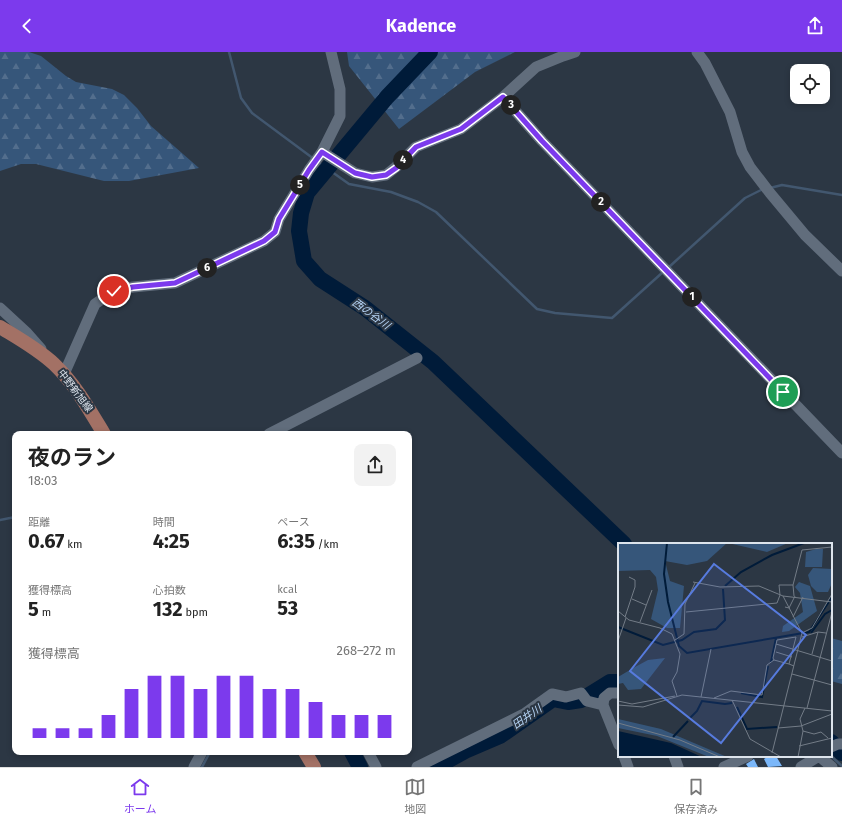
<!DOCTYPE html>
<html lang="ja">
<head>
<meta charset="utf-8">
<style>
  body { margin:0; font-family:"Fira Sans","Noto Sans JP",sans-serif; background:#f2f2f2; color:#222; height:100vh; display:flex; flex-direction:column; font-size:15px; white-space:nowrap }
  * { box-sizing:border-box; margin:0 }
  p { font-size:13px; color:#767676 }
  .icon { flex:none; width:22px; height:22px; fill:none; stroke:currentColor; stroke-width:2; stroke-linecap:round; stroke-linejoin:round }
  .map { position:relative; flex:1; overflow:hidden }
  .panel { position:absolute; left:12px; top:379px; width:400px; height:324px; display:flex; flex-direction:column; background:#fff; border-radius:8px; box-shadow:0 2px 6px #0003 }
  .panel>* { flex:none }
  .buttons { position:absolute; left:790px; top:12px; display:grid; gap:8px }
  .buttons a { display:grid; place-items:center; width:40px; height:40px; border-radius:8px; background:#fff; box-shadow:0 2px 6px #0003; font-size:20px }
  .pin { position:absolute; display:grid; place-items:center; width:34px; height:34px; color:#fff; margin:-17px; border:2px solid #fff; border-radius:50%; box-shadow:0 1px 4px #0007 }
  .km { position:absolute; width:20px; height:20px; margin:-10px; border-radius:50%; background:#222; color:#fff; font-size:11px; line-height:20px; text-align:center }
  .round { display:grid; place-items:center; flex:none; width:42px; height:42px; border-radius:8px; background:#f2f2f2 }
  .summary { display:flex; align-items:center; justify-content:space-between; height:68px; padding:0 16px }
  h1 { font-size:22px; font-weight:700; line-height:30px }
  .figures { display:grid; grid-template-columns:repeat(3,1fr); gap:6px; height:68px; padding:4px 16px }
  .figures div { display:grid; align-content:center }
  .figures b { font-size:20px; font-weight:700 }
  .figures small { font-size:11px; font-weight:400 }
  .figures p { font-size:11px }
  .chart { height:112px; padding:8px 16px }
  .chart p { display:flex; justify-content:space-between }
  .chart svg { width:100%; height:72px; margin-top:4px; stroke:#7c3aed; stroke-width:6 }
  header { display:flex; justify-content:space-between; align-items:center; height:52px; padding:0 16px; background:#7c3aed; color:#fff; font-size:18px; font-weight:700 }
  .tabs { display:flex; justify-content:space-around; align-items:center; height:56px; border-top:1px solid #e0e0e0; background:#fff; font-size:11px; color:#767676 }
  .tabs a { display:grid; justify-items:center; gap:2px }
  .tabs .on { color:#7c3aed }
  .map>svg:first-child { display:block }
</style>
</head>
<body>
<header><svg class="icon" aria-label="back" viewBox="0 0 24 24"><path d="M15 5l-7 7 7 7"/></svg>Kadence<svg class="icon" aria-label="share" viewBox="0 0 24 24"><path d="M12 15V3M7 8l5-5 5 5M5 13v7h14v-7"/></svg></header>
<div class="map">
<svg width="842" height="715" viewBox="0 0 842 715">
  <defs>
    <pattern id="forest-firs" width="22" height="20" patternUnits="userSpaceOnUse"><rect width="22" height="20" fill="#36567a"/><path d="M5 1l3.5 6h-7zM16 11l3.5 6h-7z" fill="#536e8d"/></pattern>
  </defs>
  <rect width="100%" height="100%" fill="#2c3744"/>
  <!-- forest -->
  <path fill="url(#forest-firs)" d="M 0,0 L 29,0 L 41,4 L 66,24 L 76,30 L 112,37 L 124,43 L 137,56 L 151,74 L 199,116 L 129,129 L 104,129 L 36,112 L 21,112 L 0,119 Z
    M 347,0 L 515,0 L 475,20 L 399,77 L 349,14 Z
    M 831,586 L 842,589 L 842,632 L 831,629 Z"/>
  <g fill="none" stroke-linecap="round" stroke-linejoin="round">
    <!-- stream -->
    <path stroke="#42576f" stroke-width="2.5" d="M 229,0 L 241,46 L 252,61 L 314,107
      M 318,110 L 349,132 L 391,140 L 418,150 L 436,160 L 537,257 L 555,261 L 612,266 L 663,220
      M 770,136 L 782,133 L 842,143
      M 669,215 L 745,146 L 763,137
      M 0,468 L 15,465
      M 831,704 L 842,714
      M 202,715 L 210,700"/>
    <!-- river -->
    <path stroke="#001b39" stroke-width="16" d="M 430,0 L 387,45 L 307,141 L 301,161 L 299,179 L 304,209 L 320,227 L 365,256 L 433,310 L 624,492
      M 831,690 L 842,701
      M 352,700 L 360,715
      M 436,715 L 465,699 L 500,684 L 553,647 L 568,650 L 581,648 L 610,630 L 619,630"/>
  </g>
  <!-- building -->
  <path fill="#7bb7f9" d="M 766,704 L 776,704 L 782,714 L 768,715 L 764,707 L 767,705 Z
    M 754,707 L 758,715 L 748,715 L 746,712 Z"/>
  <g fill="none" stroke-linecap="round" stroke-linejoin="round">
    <!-- minor -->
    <path stroke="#616d7c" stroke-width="11" d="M 697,0 L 705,11 L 730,60 L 742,100 L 750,115 L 770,141 L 805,183 L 842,219
      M 503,45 L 542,89 L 842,401
      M 322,100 L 355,121 L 372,125 L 386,123 L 396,115 L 416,95 L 461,77 L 503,45 L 536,15 L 563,4 L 575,0
      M 0,256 L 26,280 L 41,297
      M 64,322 L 95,252 L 114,239 L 133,235 L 175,231 L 264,189 L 275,180 L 279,167 L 309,118 L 322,100 L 340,64 L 340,37 L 331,0
      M 269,382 L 417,306
      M 619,641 L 610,641 L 604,646 L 603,653 L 619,693
      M 831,695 L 838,692 L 842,692
      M 368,700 L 376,715
      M 624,704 L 628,715
      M 674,704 L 678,715
      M 819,704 L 832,715
      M 194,715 L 202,700
      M 417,715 L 524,662 L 552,642 L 566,645 L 581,641 L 587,649 L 603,653
      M 724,715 L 748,704
      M 801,715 L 819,704"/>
    <!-- major -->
    <path stroke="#a37165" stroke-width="14" d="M 0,275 C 18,286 38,297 54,312 C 75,332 89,357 104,382
      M 305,700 L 314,715"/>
  </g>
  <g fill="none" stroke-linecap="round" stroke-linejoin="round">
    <!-- route casing -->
    <g stroke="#fff" stroke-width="8">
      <path id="route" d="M 114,239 L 133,235 L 175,231 L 264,189 L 275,180 L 279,167 L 309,118 L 322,100 L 355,121 L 372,125 L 386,123 L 396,116 L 416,95 L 461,77 L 503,45 L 542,89 L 783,340"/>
    </g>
    <!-- route -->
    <use href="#route" stroke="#7c3aed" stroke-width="5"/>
  </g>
  <g text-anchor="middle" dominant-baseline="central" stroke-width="4" stroke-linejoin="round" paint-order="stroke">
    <!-- street labels -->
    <g font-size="10" fill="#dde4ec" stroke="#2c3744">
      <text transform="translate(75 339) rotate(53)">中野新旭線</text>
    </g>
    <!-- water labels -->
    <g font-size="11" font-style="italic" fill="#b6d4f6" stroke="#2c3744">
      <text transform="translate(371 262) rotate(36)">西の谷川</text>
      <text transform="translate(527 665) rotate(-35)">田井川</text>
    </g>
  </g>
  <!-- overview -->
  <g transform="translate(618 491)">
    <rect width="214" height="214" fill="#2c3744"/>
    <path d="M 0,0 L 109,0 L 89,18 L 69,22 L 47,18 L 52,38 L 66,43 L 62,85 L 49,85 L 33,76 L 40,47 L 38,34 L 32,27 L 0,28 ZM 110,0 L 170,0 L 149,9 ZM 181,39 L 192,43 L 199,68 L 171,88 L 164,89 L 165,83 L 185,69 L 182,50 L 177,44 ZM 47,115 L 23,146 L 10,147 L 5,140 L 0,141 L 0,134 L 17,124 L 30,117 ZM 0,176 L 43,186 L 109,214 L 91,214 L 39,193 L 0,185 Z" fill="#36567a"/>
    <path d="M 198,6 L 205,6 L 204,24 L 187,24 L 188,9 ZM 195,25 L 214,26 L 214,40 L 210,49 L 199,49 L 193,43 L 190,32 Z" fill="#36567a"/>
    <path d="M 0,188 L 53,200 L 84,214 L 0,214 Z" fill="#001b39"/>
    <path fill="none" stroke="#001b39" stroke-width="2" d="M 49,0 L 46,31 L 50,59 L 61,103 L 69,110 L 191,89 L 214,54M 107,43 L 123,29 L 154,12 L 186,0M 0,84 L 45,102 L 64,97 L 76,89 L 98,86 L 107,77 L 105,46M 193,90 L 207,71 L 214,67M 153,119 L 158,95M 123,150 L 144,154 L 150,123M 119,164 L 129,186 L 159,184M 71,176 L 79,168 L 84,158 L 107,161 L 114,160M 55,194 L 70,178"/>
    <path fill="none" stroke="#737c87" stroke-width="1" d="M 75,39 L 102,44 L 141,43 L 165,53 L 214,59M 165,53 L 184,90M 176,53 L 175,42 L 184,7 L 214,4M 14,56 L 28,62M 167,64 L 171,65 L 177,53M 0,68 L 11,77 L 42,85 L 54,91 L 62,111 L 59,129 L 54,138 L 59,153M 68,69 L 159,60 L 162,52 L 161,42 L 175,42M 7,74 L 17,44 L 17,37 L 11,34M 175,74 L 185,54M 22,79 L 34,47M 184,94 L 200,89 L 208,90M 57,97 L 66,91 L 67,61 L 77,40M 0,98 L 8,75M 158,101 L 214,118M 158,109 L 174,114M 194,111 L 200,89M 171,121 L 178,94 L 159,97 L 155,115 L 156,117 L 171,121 L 176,123M 174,131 L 214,142M 83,154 L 93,106M 96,155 L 113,148 L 144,152 L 149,122 L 156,117M 114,157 L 132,196 L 163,214M 0,158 L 14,161 L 57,153M 0,162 L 25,164 L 64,152 L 214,168M 189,165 L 214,69M 0,180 L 62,197 L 102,214M 160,185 L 183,183 L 214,171M 185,188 L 196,191 L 203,189 L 210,195M 181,203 L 214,195M 154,210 L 184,90 L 194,85 L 214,51M 180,214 L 185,188 L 182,176 L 187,165"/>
    <path fill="#577bde" fill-opacity="0.15" stroke="#577bde" stroke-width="2" d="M 96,21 L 188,92 L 103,200 L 12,128 Z"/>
    <rect width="214" height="214" fill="none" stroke="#dde4ec" stroke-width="2"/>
  </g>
</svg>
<div class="buttons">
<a><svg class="icon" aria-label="locate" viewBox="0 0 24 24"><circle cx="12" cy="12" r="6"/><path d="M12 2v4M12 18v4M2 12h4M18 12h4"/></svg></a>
</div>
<div class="pin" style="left:783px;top:340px;background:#1e9e55"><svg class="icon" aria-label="arrive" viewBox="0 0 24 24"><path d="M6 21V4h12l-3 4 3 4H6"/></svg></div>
<div class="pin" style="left:114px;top:239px;background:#d93025"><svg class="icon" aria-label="check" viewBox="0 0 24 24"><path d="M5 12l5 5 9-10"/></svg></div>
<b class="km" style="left:692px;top:245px">1</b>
<b class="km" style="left:601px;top:150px">2</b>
<b class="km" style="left:511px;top:53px">3</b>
<b class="km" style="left:403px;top:108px">4</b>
<b class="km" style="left:300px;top:133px">5</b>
<b class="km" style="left:207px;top:216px">6</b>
<section class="panel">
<div class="summary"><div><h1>夜のラン</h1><p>18:03</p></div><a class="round"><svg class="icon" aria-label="share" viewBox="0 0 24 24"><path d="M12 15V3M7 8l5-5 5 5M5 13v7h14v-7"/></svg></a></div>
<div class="figures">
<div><p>距離</p><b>0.67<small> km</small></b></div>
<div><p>時間</p><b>4:25</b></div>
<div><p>ペース</p><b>6:35<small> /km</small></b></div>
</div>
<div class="figures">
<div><p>獲得標高</p><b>5<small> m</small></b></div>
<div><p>心拍数</p><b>132<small> bpm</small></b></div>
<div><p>kcal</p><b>53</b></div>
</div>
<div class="chart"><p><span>獲得標高</span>268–272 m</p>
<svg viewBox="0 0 160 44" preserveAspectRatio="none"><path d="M5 44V38M15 44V38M25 44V38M35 44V30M45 44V14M55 44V6M65 44V6M75 44V14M85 44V6M95 44V6M105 44V14M115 44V14M125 44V22M135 44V30M145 44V30M155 44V30"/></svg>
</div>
</section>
</div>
<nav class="tabs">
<a class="on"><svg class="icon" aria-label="home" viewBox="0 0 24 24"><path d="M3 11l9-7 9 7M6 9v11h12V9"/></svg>ホーム</a>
<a><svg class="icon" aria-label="map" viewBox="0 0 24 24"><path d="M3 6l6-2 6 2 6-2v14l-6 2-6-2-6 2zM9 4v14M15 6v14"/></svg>地図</a>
<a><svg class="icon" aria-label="saved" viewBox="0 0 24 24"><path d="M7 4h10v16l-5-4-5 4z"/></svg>保存済み</a>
</nav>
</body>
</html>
